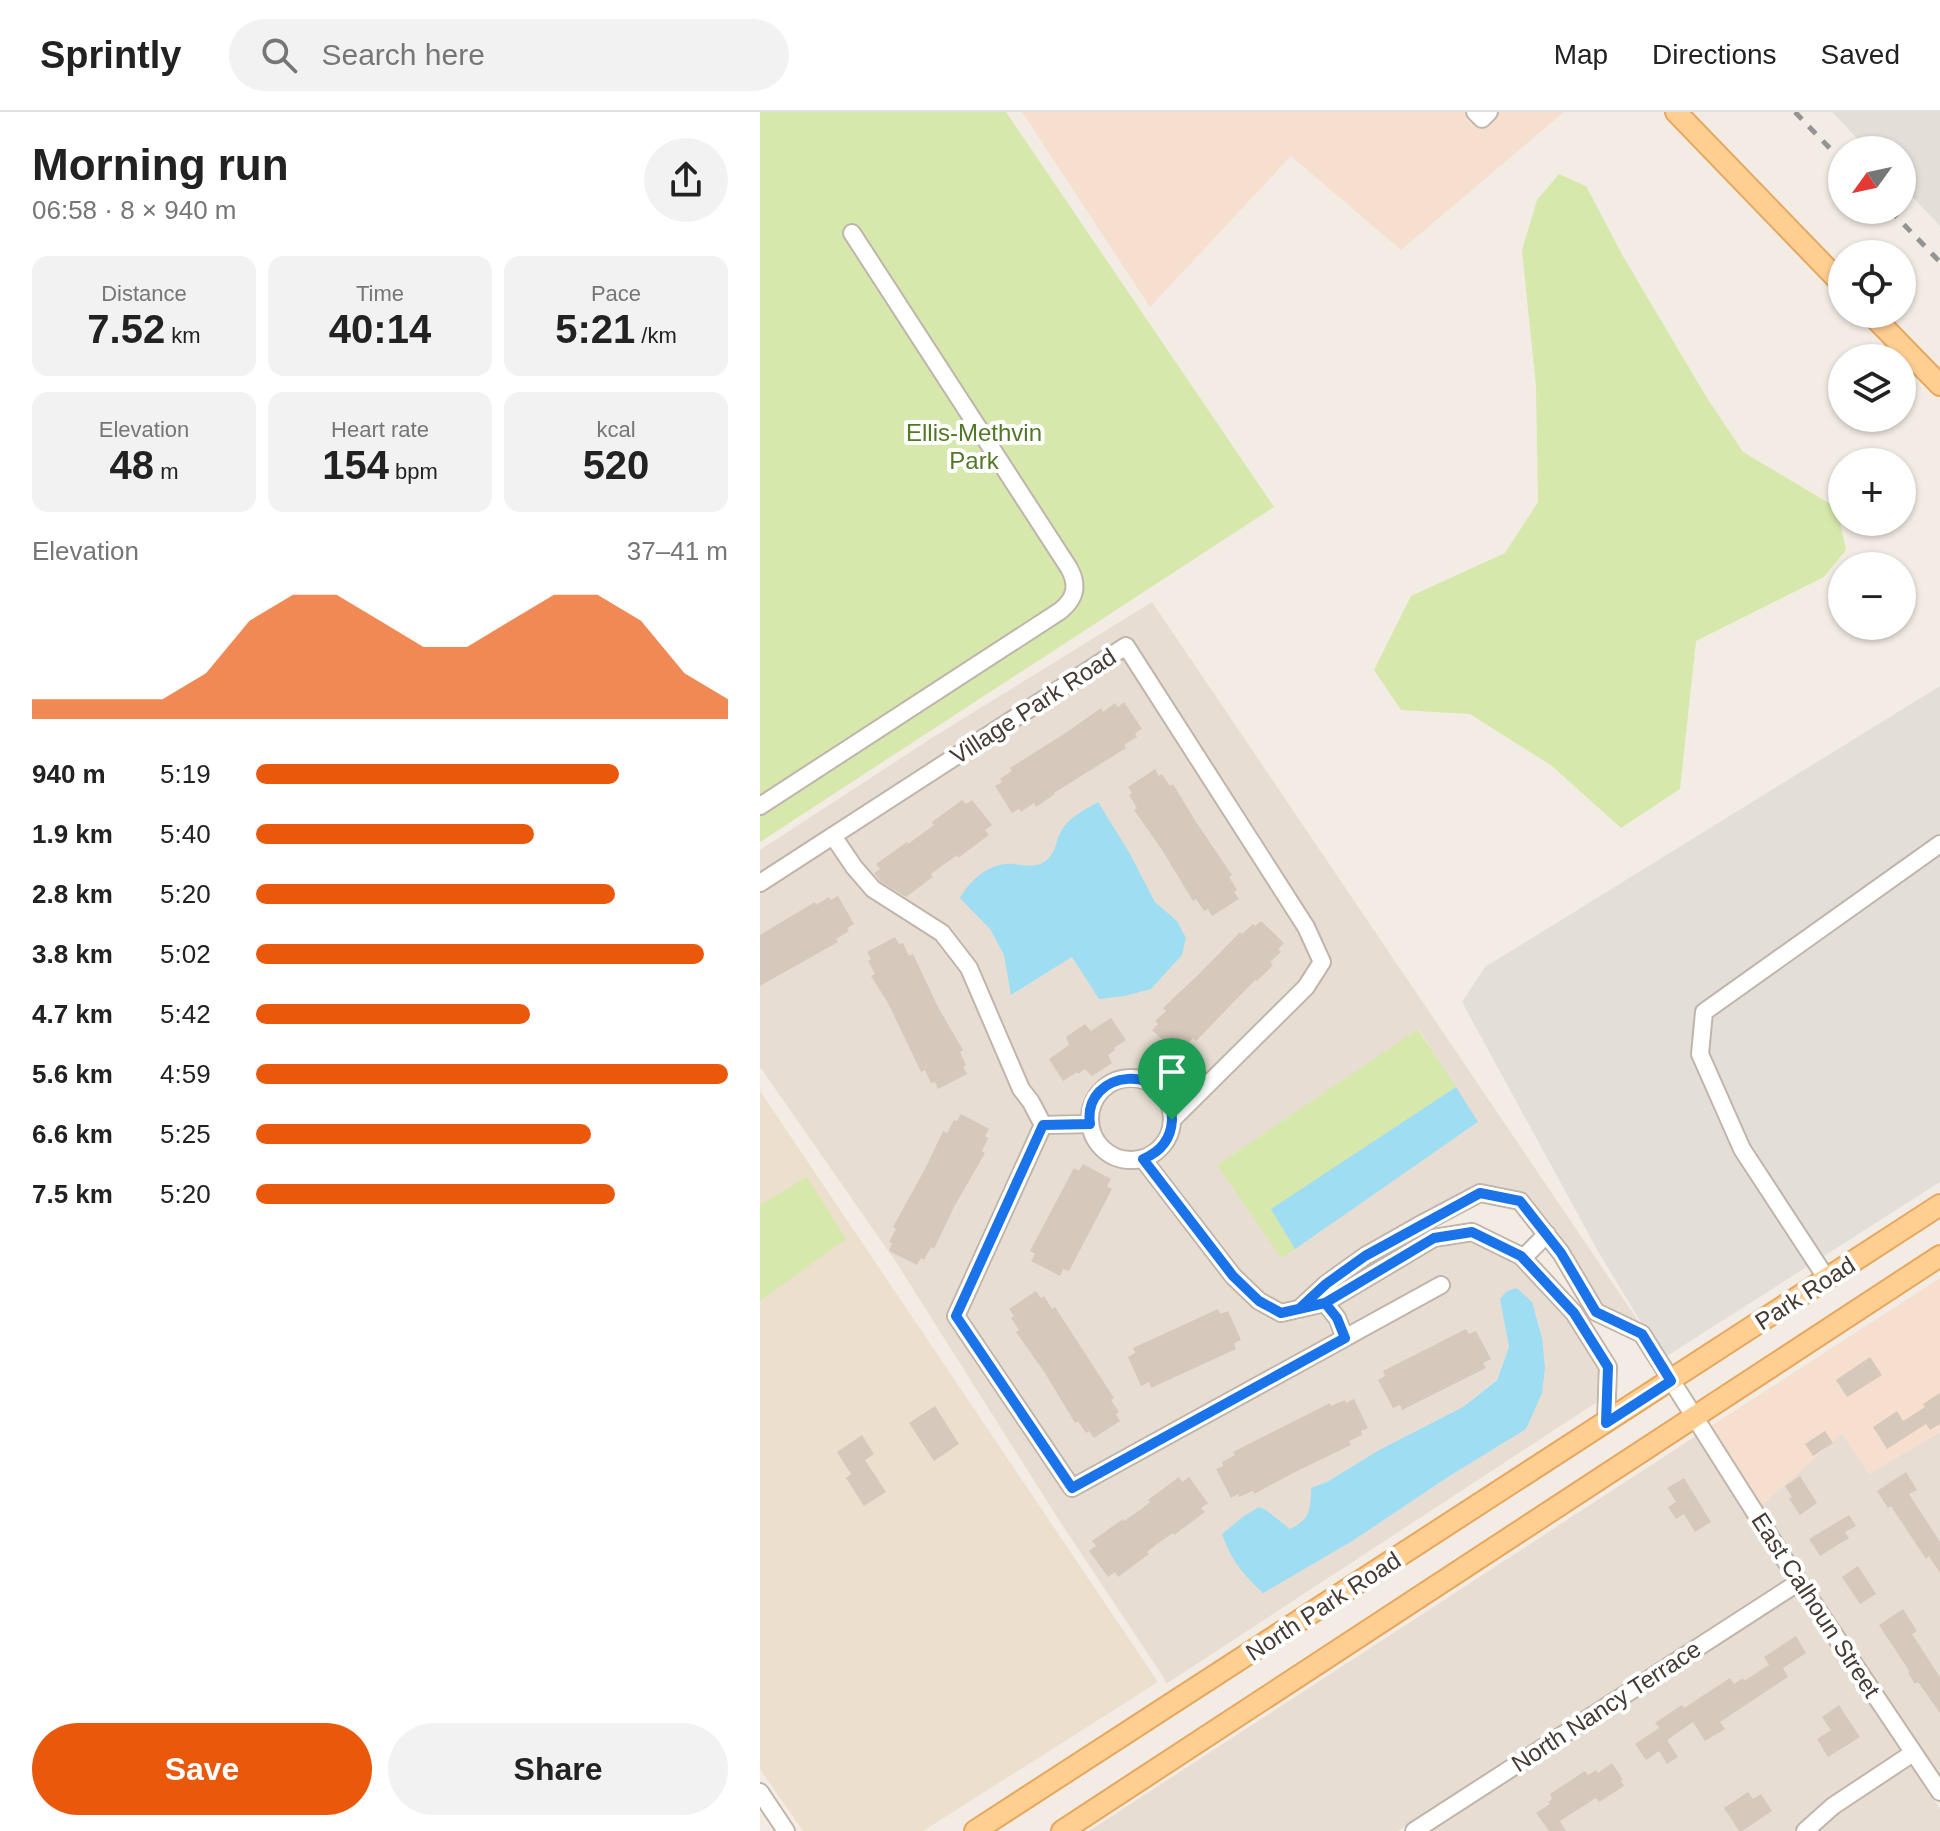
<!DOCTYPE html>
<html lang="en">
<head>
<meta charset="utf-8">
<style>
  body { margin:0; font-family:Helvetica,sans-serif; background:#f2f2f2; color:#222; height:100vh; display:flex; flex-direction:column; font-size:30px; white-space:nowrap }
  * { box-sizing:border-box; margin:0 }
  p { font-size:26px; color:#767676 }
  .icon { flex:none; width:44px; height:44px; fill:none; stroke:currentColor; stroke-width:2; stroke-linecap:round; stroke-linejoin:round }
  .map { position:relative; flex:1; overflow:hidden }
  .details { display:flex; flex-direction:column; background:#fff; width:760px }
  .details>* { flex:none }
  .needle { width:52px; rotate:237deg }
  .fabs { position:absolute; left:1068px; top:24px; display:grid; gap:16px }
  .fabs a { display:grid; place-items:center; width:88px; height:88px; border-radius:50%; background:#fff; box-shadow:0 2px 6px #0004; font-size:40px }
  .pin { position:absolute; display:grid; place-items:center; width:68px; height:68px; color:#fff; margin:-82px -34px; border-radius:50% 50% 50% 0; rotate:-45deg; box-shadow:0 0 8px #0007 }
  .pin .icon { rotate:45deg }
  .round { display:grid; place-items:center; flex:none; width:84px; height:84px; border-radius:42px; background:#f2f2f2 }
  .summary { display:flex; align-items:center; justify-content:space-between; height:136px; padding:0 32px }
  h1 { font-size:44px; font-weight:800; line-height:60px }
  .metrics { display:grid; grid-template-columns:repeat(3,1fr); gap:12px; height:136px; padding:8px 32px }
  .metrics div { display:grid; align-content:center; border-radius:16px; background:#f2f2f2; text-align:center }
  .metrics b { font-size:40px; font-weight:800 }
  .metrics small { font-size:22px; font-weight:400 }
  .metrics p { font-size:22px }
  .chart { height:224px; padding:16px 32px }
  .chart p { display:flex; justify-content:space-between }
  .chart svg { width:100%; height:144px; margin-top:8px; fill:#ea580c; opacity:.7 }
  .primary-button { display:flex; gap:16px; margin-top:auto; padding:16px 32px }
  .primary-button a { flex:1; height:92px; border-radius:48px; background:#ea580c; color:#fff; font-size:32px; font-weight:800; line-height:92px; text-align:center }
  .primary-button a+a { background:#f2f2f2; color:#222 }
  ul { padding:0 32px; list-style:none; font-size:26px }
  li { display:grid; grid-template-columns:128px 96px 1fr; align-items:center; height:60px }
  li i { height:20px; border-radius:10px; background:#ea580c }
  header { display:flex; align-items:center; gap:48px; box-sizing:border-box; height:112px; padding:0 40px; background:#fff; border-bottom:2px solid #e0e0e0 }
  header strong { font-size:38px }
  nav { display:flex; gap:44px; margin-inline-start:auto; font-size:28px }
  .search { width:560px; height:72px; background:#f2f2f2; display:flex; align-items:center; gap:20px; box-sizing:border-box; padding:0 28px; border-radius:44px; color:#767676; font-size:30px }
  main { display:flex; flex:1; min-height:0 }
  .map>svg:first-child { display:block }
</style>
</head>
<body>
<header>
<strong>Sprintly</strong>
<div class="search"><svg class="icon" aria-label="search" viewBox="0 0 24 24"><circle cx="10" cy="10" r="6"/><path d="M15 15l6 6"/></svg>Search here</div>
<nav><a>Map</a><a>Directions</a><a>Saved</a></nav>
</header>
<main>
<section class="details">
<div class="summary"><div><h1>Morning run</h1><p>06:58 · 8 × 940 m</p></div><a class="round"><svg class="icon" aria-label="share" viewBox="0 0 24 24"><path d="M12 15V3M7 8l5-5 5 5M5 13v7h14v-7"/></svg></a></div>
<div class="metrics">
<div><p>Distance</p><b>7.52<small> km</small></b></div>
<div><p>Time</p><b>40:14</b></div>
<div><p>Pace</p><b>5:21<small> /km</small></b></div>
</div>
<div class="metrics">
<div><p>Elevation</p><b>48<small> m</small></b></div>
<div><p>Heart rate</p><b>154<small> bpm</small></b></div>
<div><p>kcal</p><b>520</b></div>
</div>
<div class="chart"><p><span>Elevation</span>37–41 m</p>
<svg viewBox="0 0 160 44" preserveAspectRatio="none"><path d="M0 44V38L10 38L20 38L30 38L40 30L50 14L60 6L70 6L80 14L90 22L100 22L110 14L120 6L130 6L140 14L150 30L160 38V44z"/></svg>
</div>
<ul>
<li><b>940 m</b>5:19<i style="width:77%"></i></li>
<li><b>1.9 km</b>5:40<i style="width:59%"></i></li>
<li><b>2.8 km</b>5:20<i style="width:76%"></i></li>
<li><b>3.8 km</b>5:02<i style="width:95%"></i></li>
<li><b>4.7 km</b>5:42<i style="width:58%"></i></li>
<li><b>5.6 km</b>4:59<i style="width:100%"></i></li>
<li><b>6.6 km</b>5:25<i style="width:71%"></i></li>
<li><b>7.5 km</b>5:20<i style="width:76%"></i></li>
</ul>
<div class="primary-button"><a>Save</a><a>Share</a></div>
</section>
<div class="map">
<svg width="1180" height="1719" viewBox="0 0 1180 1719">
  <rect width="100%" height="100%" fill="#f3ece4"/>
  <!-- residential -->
  <path fill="#e7ddd2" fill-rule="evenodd" d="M 392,490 L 879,1210 L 843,1193 L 799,1121 L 768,1083 L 763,1080 L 723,1072 L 717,1073 L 676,1094 L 601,1137 L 561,1165 L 535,1189 L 523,1192 L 505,1182 L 480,1158 L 385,1035 L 370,1045 L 465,1170 L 492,1195 L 516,1208 L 522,1209 L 535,1206 L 538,1209 L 543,1205 L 563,1202 L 580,1238 L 597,1229 L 579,1192 L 676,1135 L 678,1137 L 684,1133 L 709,1130 L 754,1151 L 806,1207 L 839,1258 L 837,1290 L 406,1572 L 404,1566 L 297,1405 L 138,1153 L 0,955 L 0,738 L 175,624 ZM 337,690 L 369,740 L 395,790 L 417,809 L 422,843 L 391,877 L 365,884 L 312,845 L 252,883 L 244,843 L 230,817 L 250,752 L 277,754 L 293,743 L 300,720 ZM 659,917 L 717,1011 L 521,1145 L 457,1053 ZM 740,1187 L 770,1187 L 778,1209 L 782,1225 L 785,1255 L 766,1317 L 688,1365 L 594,1428 L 503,1480 L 506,1398 L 530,1418 L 541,1412 L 551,1395 L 551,1376 L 567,1370 L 619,1338 L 703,1295 L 737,1267 L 749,1235 Z
    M 1180,1320 L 1180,1663 L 1047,1464 L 1002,1393 L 1082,1321 L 1109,1362 Z
    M 936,1324 L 1027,1468 L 638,1719 L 329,1719 Z
    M 1036,1482 L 1141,1639 L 1067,1688 L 1033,1719 L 669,1719 Z
    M 1150,1653 L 1180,1697 L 1180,1719 L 1058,1719 L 1078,1701 Z"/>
  <!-- commercial -->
  <path fill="#f6dfce" d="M 262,0 L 804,0 L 641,138 L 531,44 L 390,195 Z
    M 1180,1166 L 1180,1320 L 1109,1362 L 1082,1322 L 1002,1393 L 951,1314 Z"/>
  <!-- industrial -->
  <path fill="#e4ded9" d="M 1072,0 L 1180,0 L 1180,114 L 1142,74 L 1142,38 L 1108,38 Z
    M 1180,574 L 1180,1070 L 907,1244 L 890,1217 L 882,1212 L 839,1141 L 702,890 L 725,855 Z"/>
  <!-- education -->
  <path fill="#ecdfce" d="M 0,979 L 398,1570 L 163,1719 L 43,1719 L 0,1657 Z"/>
  <!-- green -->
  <path fill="#d7e8ac" d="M 0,0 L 246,0 L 514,395 L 0,730 Z
    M 799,62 L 826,74 L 864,146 L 947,286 L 983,340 L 1077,396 L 1086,438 L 1064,465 L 936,529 L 920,677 L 861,716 L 792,654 L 710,602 L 641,598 L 614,558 L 651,484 L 745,441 L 778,390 L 776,274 L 762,138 L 777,88 Z
    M 658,917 L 696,975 L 512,1097 L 535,1137 L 521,1146 L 457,1053 Z
    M 47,1065 L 86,1127 L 0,1189 L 0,1093 Z"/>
  <!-- water -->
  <path fill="#9eddf2" d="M 338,690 L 369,740 L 395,790 L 417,809 L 426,826 L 422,843 L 391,877 L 365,884 L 339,887 L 312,845 L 251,883 L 244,843 L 230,817 L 200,786 C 212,766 230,750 255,752 C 263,753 273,755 280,752 C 299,743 293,730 303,716 C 312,704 324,698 338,690 Z
    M 696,975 L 718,1010 L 535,1137 L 511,1097 Z
    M 757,1176 L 772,1190 L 782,1225 L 785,1255 L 782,1281 L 766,1317 L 688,1365 L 594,1428 L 503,1481 C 483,1462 471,1448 462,1422 L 484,1404 L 499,1395 L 506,1398 L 530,1417 C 550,1408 551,1396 551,1376 L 567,1370 L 619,1338 L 703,1295 L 737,1268 L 749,1235 L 740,1187 L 747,1179 Z"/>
  <!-- building -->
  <path fill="#d7c8bc" d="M 364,590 L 382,617 L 375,621 L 377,625 L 364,633 L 366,636 L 294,681 L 295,682 L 276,695 L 274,691 L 261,700 L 259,697 L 252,701 L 235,674 L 242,670 L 240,667 L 252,659 L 250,656 L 307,620 L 341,596 L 343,600 L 355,591 L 358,595 Z
    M 395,657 L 399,664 L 402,662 L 410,674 L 413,672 L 436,710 L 472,763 L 469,765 L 477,778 L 474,780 L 479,787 L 452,804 L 448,797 L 444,799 L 436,787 L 433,789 L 402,738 L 374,698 L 377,696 L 369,683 L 372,681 L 368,675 Z
    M 202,688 L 206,692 L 212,688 L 232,713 L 225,718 L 229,723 L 198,746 L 197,743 L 171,762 L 173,765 L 146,785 L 120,769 L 114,761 L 120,757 L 116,752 L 147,730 L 148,732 L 174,713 L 172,710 Z
    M 78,784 L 94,812 L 87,816 L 89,819 L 76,827 L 78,830 L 0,874 L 0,823 L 55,790 L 56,793 L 69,785 L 71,788 Z
    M 501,809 L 524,831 L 518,837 L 521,840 L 510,850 L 513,853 L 497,869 L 495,868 L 436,929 L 433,926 L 423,937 L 420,934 L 415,940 L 392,918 L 398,912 L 395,909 L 406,899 L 403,896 L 441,860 L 480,820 L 482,822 L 493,812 L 495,814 Z
    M 135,825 L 139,832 L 143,831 L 149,844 L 153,842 L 178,895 L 203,938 L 200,940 L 206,953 L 203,955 L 207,962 L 178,977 L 175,970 L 171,971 L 165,958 L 161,960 L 128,891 L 111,864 L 115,862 L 108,849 L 111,847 L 107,840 Z
    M 351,906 L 366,928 L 354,936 L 355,938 L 348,943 L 352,951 L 332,964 L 325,957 L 318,962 L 317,960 L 303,969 L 289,947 L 309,933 L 306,925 L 325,912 L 331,919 Z
    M 201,1002 L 229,1017 L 225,1024 L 228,1026 L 222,1039 L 225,1041 L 194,1095 L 174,1137 L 171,1135 L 164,1148 L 161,1146 L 157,1153 L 129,1139 L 132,1131 L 129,1130 L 136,1117 L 133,1115 L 166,1055 L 183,1019 L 187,1021 L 194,1008 L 197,1009 Z
    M 323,1052 L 351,1067 L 347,1074 L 352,1077 L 309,1159 L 303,1157 L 300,1164 L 271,1149 L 275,1142 L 270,1139 L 314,1056 L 319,1059 Z
    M 276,1179 L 281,1186 L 284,1184 L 292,1197 L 295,1195 L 354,1286 L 351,1288 L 359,1300 L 356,1302 L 360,1309 L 334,1326 L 329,1319 L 326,1321 L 318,1309 L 315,1311 L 285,1261 L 256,1220 L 259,1218 L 251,1206 L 254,1204 L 249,1197 Z
    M 458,1197 L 460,1202 L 468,1199 L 481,1228 L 474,1231 L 476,1237 L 391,1276 L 389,1270 L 381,1274 L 368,1245 L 375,1241 L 373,1236 Z
    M 706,1217 L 709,1222 L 716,1219 L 731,1247 L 723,1251 L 726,1256 L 642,1298 L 640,1293 L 633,1296 L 618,1268 L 625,1264 L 623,1259 Z
    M 1110,1245 L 1122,1263 L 1087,1285 L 1076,1268 Z
    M 1180,1281 L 1180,1312 L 1170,1318 L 1166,1312 L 1127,1337 L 1113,1315 L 1137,1299 L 1143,1309 L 1165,1295 L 1163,1292 Z
    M 594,1287 L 608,1316 L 601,1319 L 602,1323 L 589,1329 L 591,1333 L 535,1360 L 494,1382 L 493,1379 L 479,1385 L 478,1382 L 471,1386 L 456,1357 L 463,1354 L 462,1350 L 475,1343 L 473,1340 L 570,1291 L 571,1294 L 585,1288 L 586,1291 Z
    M 175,1294 L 199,1332 L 174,1349 L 149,1311 Z
    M 1065,1319 L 1073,1331 L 1053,1344 L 1045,1332 Z
    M 102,1323 L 114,1342 L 105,1348 L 126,1380 L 104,1394 L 86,1366 L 91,1362 L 77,1340 Z
    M 1146,1360 L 1157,1378 L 1149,1382 L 1180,1430 L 1180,1461 L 1169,1444 L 1166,1447 L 1131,1394 L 1128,1396 L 1117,1379 Z
    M 1040,1364 L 1057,1391 L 1040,1403 L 1029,1387 L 1032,1385 L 1025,1374 Z
    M 419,1365 L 422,1370 L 429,1365 L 448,1391 L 441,1396 L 445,1400 L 414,1423 L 413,1421 L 397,1432 L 387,1440 L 389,1442 L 358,1465 L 355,1460 L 348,1465 L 329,1439 L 336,1434 L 332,1429 L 363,1407 L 364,1409 L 380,1398 L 390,1390 L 388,1388 Z
    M 924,1366 L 951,1410 L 935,1420 L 924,1402 L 916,1407 L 908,1395 L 916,1390 L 907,1376 Z
    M 1089,1403 L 1096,1414 L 1085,1420 L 1089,1426 L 1060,1444 L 1049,1427 Z
    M 1098,1454 L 1116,1482 L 1100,1492 L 1082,1465 Z
    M 1143,1497 L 1157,1519 L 1152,1522 L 1180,1565 L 1180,1601 L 1158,1570 L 1155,1572 L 1148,1561 L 1150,1560 L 1119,1513 Z
    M 1036,1524 L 1046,1541 L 1023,1556 L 1028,1565 L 960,1610 L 965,1617 L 945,1629 L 933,1610 L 907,1628 L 918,1645 L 907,1652 L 899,1639 L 886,1648 L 875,1632 L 899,1616 L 895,1611 L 922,1593 L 924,1596 L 970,1566 L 974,1572 L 983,1566 L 984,1569 L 1009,1553 L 1004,1545 Z
    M 1079,1593 L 1100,1625 L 1068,1645 L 1057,1627 L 1071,1618 L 1062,1605 Z
    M 852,1651 L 863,1668 L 861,1669 L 864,1674 L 839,1690 L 836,1686 L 800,1709 L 806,1719 L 789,1719 L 776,1701 L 790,1692 L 788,1690 L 792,1687 L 790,1682 L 825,1659 L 828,1663 L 836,1658 L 838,1661 Z
    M 988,1680 L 993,1687 L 1001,1682 L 1012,1699 L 982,1719 L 979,1719 L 964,1696 Z"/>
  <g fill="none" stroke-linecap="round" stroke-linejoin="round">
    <!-- minor casing -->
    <g stroke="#c1b5aa" stroke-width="20">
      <path id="minor" d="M 715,0 L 722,7 L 729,0
        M 0,694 L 300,499 C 315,487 319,474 309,456 L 92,121
        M 73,724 L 94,755 L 113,777 L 182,821 L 209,856 L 261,977 L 271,990 L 283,1013
        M 0,771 L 366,534 L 546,815 L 562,850 L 546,875 L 412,1008
        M330 1007a41 41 0 1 1 82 0a41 41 0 1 1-82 0Z
        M 330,1012 L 283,1013 L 196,1204 L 312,1376 L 681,1173
        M 383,1047 L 473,1164 L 499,1189 L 521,1201 L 565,1191 L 674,1126 L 712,1120 L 761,1144 L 814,1201 L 848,1255 L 846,1311
        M 763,1146 L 787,1122
        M 1067,1167 L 982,1037 L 940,942 L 944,900 L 1180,732
        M 565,1191 L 577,1206 L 585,1226
        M 539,1197 L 566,1172 L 605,1144 L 665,1110 L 720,1081 L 760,1089 L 801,1141 L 836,1200 L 882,1222 L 1039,1470 L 1180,1680
        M 0,1680 L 26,1719
        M 654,1719 L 1039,1470
        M 1045,1719 L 1073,1694 L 1153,1641"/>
    </g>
    <!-- major casing -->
    <g stroke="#e6a75f" stroke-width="24">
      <path id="major" d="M 916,0 L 1082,172
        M 1111,202 L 1180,273
        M 215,1719 L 1180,1093
        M 302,1719 L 1180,1144"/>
    </g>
    <!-- minor -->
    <use href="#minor" stroke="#fff" stroke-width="16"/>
    <!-- major -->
    <use href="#major" stroke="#ffce91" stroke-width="20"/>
    <!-- rail -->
    <path stroke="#949494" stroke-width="5" stroke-dasharray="10 10" stroke-linecap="butt" d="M 1035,0 L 1082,49
      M 1130,98 L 1180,150"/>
  </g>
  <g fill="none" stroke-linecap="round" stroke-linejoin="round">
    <!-- route casing -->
    <g stroke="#fff" stroke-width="16">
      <path id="route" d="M 412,1008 C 411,1027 400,1040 383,1047 L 473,1164 L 499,1189 L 521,1201 L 565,1191 L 674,1126 L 712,1120 L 761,1144 L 814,1201 L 848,1255 L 846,1311 L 911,1269 L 882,1222 L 836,1200 L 801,1141 L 760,1089 L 720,1081 L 605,1144 L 566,1172 L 539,1197 L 565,1191 L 577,1206 L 585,1226 L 312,1376 L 196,1204 L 283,1013 L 330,1012 C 322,956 412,949 412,1008"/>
    </g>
    <!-- route -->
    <use href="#route" stroke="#1a73e8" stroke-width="10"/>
  </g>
  <g text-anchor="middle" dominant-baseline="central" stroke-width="8" stroke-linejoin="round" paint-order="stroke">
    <!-- park labels -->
    <g font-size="24" fill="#527826" stroke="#fff">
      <text x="214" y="320">Ellis-Methvin<tspan x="214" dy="28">Park</tspan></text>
    </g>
    <!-- street labels -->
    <g font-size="24" fill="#453b34" stroke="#fff">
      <text transform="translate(273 594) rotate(-33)">Village Park Road</text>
      <text transform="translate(1045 1181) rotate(-33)">Park Road</text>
      <text transform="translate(1056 1493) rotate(57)">East Calhoun Street</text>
      <text transform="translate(563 1494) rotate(-33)">North Park Road</text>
      <text transform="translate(846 1594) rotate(-33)">North Nancy Terrace</text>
    </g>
  </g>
</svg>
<div class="fabs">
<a><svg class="needle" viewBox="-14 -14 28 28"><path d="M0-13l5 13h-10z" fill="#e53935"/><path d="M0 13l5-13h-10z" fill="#767676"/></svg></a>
<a><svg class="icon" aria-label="locate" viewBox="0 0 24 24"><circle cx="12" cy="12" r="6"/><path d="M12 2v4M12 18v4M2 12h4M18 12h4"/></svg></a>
<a><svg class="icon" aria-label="layers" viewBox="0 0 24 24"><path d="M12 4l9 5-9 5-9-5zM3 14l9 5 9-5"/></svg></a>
<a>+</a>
<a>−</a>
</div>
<div class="pin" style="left:412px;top:1008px;background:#1e9e55"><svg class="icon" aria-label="arrive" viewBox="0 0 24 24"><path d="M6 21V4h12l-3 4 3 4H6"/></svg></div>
</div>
</main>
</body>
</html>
